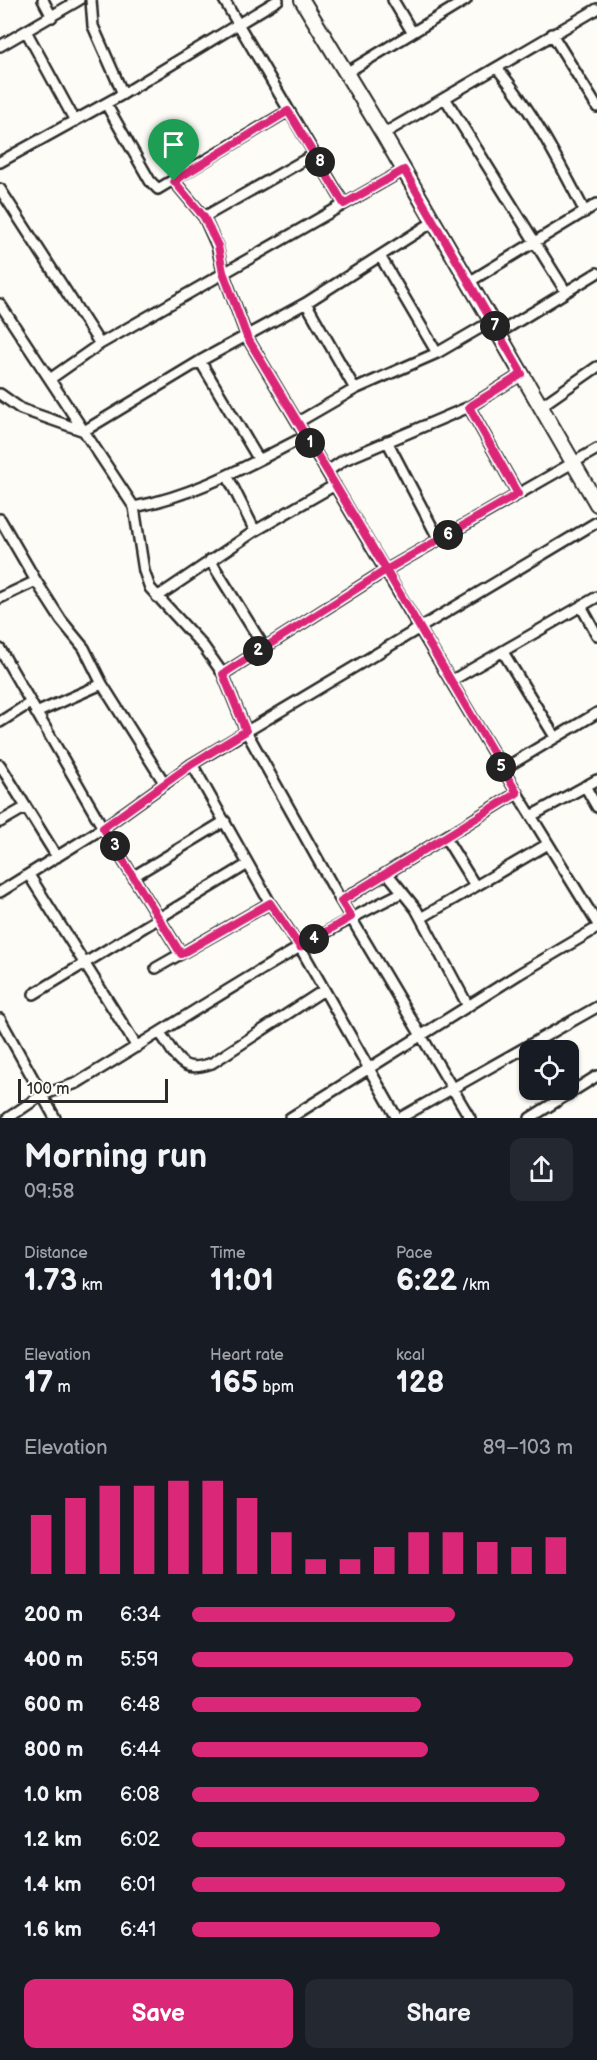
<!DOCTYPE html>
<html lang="en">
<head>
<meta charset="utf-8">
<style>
  body { margin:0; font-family:"Balsamiq Sans",sans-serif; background:#242831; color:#f1f3f6; height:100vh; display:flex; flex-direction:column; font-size:22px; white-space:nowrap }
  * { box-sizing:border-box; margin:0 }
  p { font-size:20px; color:#9ea1a6 }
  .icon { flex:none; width:33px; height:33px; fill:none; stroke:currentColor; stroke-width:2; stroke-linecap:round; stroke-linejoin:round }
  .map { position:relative; height:1118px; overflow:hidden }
  .panel { display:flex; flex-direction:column; background:#171b24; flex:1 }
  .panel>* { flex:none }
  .fabs { position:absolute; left:519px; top:1040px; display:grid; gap:12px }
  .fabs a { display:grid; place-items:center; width:60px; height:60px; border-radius:12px; background:#171b24; box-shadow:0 2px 4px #0004; font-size:30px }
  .scale { position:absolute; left:18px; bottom:15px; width:150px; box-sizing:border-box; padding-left:6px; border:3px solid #2b2b2b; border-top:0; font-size:16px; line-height:21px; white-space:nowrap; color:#2b2b2b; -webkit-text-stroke:4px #fdfcf7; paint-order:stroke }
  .pin { position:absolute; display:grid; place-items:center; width:51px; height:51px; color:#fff; margin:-62px -26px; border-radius:50% 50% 50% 0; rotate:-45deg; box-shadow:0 0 6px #0007 }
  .pin .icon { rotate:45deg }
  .km { position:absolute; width:30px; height:30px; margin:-15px; border-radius:50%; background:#222; color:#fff; font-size:16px; line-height:30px; text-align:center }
  .round { display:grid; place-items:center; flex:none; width:63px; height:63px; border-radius:12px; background:#242831 }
  .headline { display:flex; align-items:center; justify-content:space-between; height:102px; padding:0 24px }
  h1 { font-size:33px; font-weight:600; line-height:45px }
  .metrics { display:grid; grid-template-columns:repeat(3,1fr); gap:9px; height:102px; padding:6px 24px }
  .metrics div { display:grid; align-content:center }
  .metrics b { font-size:30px; font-weight:600 }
  .metrics small { font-size:16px; font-weight:400 }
  .metrics p { font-size:16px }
  .chart { height:168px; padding:12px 24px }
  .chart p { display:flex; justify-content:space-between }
  .chart svg { width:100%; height:108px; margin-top:6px; stroke:#db2777; stroke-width:6 }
  .button { display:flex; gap:12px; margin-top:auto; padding:12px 24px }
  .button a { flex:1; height:69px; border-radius:12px; background:#db2777; color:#fff; font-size:24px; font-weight:600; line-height:69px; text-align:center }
  .button a+a { background:#242831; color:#f1f3f6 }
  ul { padding:0 24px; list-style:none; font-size:20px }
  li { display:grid; grid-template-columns:96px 72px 1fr; align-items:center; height:45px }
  li i { height:15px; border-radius:8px; background:#db2777 }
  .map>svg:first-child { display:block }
</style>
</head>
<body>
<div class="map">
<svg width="597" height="1118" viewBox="0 0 597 1118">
  <rect width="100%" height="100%" fill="#fdfcf7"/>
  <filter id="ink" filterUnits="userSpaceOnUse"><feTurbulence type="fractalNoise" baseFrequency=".0167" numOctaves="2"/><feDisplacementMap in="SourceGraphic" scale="12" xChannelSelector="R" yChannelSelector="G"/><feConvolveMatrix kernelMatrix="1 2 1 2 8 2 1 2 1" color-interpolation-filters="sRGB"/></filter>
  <g filter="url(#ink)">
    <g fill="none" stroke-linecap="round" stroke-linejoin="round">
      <!-- street casing -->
      <g stroke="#2b2b2b" stroke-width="14">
        <path id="street" d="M 43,0 L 52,17
          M 91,0 L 93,26 L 123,94
          M 224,0 L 344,204
          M 393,0 L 412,32
          M 26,31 L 75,121
          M 552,34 L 597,107
          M 0,46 L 79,0
          M 497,68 C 533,111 559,162 585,212
          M 346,73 L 466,0
          M 445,98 L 566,292
          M 106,104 L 150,181 L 158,189 L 288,111
          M 383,134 L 597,9
          M 0,162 L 123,94 L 278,0
          M 174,181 L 204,217 L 217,246 L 223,272 L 247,337 L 517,793 L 597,923
          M 0,189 L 100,344
          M 204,217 L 315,154
          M 380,256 L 437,353
          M 469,282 L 597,204
          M 306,303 L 355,389
          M 0,304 L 134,507
          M 499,333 L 597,273
          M 200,361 L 259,460
          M 50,379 L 100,344 L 404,170
          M 0,394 L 21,409 L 84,431 L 200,361 L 306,303 L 433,222
          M 541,406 L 597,367
          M 469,407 L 518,494
          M 298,422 L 355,389 L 437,353 L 492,321
          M 306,436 C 250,464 197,495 134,507 L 144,571 L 150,588 L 204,647 L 223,674 L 246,731 L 341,901 L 470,1118
          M 387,441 L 439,540
          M 328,471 L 344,460 L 469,407 L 522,374
          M 228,477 L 255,531
          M 0,519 L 36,581
          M 210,560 L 264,647
          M 157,597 L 255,531 L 335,485
          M 0,598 L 36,581 L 61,620 L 84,648 L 102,684 L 165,784
          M 581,606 L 597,635
          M 0,649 L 103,828 L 181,954
          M 503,652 L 555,737
          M 223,674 L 386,570 L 597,449
          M 451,681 L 597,597
          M 36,713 L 102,684
          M 0,722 L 30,703
          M 192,764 L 270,903 L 300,947 L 397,1118
          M 0,765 L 57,857
          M 503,769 L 597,713
          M 585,786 L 597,807
          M 531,816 L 597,780
          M 0,822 L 26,807
          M 445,837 L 474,884
          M 387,873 L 416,909 L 468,1006
          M 29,875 L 137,1047
          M 134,876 L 225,821
          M 0,892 L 103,828 L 192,764 L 597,522
          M 341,901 L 517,793
          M 421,918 L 548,844
          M 156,968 L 270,903
          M 34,994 L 248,864
          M 0,1019 L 55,1118
          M 160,1033 C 178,1057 179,1075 212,1063 L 324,990
          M 8,1118 L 42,1095 L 77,1083 C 185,1018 290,947 403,892
          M 290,1118 L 519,974 L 597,928
          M 400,1118 L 597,1007
          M 530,1118 L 597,1076"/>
      </g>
      <!-- primary casing -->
      <g stroke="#2b2b2b" stroke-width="18">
        <path id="primary" d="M 302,0 L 383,134 L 597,504"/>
      </g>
      <!-- street -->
      <use href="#street" stroke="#fdfcf7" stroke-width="9"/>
      <!-- primary -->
      <use href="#primary" stroke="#fdfcf7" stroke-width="14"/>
    </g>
  </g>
  <g fill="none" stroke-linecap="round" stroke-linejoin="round" filter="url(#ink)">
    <!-- route casing -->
    <g stroke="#fff" stroke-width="12">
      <path id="route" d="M 174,181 L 204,217 L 218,246 L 223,272 L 247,337 L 386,570 L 223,674 L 246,731 L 192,764 L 103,828 L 181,954 L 270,903 L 300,947 L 351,917 L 341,901 L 517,793 L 386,570 L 518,494 L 469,407 L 522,374 L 404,170 L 344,204 L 288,111 L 174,181"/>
    </g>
    <!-- route -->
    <use href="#route" stroke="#db2777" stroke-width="8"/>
  </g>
</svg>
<div class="fabs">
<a><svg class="icon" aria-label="locate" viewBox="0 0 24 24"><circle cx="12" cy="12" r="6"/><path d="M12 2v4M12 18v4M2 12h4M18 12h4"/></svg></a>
</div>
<div class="scale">100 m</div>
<div class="pin" style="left:174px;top:181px;background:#1e9e55"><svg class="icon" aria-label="arrive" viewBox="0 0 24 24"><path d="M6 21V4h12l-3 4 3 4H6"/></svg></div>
<b class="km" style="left:310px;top:443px">1</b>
<b class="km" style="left:258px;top:651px">2</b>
<b class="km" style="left:115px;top:846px">3</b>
<b class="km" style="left:314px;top:939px">4</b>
<b class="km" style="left:501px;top:767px">5</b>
<b class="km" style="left:448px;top:535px">6</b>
<b class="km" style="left:495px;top:326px">7</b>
<b class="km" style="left:320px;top:162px">8</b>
</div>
<section class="panel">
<div class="headline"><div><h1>Morning run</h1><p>09:58</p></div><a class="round"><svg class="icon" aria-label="share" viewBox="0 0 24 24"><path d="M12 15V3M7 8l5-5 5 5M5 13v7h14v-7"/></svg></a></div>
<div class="metrics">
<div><p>Distance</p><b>1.73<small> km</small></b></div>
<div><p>Time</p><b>11:01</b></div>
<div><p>Pace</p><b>6:22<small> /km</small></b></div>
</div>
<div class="metrics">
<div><p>Elevation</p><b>17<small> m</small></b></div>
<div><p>Heart rate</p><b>165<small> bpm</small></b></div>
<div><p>kcal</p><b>128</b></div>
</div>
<div class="chart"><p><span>Elevation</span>89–103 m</p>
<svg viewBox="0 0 160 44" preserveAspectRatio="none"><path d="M5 44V20M15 44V13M25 44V8M35 44V8M45 44V6M55 44V6M65 44V13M75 44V27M85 44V38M95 44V38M105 44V33M115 44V27M125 44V27M135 44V31M145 44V33M155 44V29"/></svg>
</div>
<ul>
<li><b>200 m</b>6:34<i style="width:69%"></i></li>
<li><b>400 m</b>5:59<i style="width:100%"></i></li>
<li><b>600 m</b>6:48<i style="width:60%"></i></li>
<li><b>800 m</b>6:44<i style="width:62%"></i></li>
<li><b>1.0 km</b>6:08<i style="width:91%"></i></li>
<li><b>1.2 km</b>6:02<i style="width:98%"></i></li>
<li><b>1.4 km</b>6:01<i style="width:98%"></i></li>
<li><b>1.6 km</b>6:41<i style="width:65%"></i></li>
</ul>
<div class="button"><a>Save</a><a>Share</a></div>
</section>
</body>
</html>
